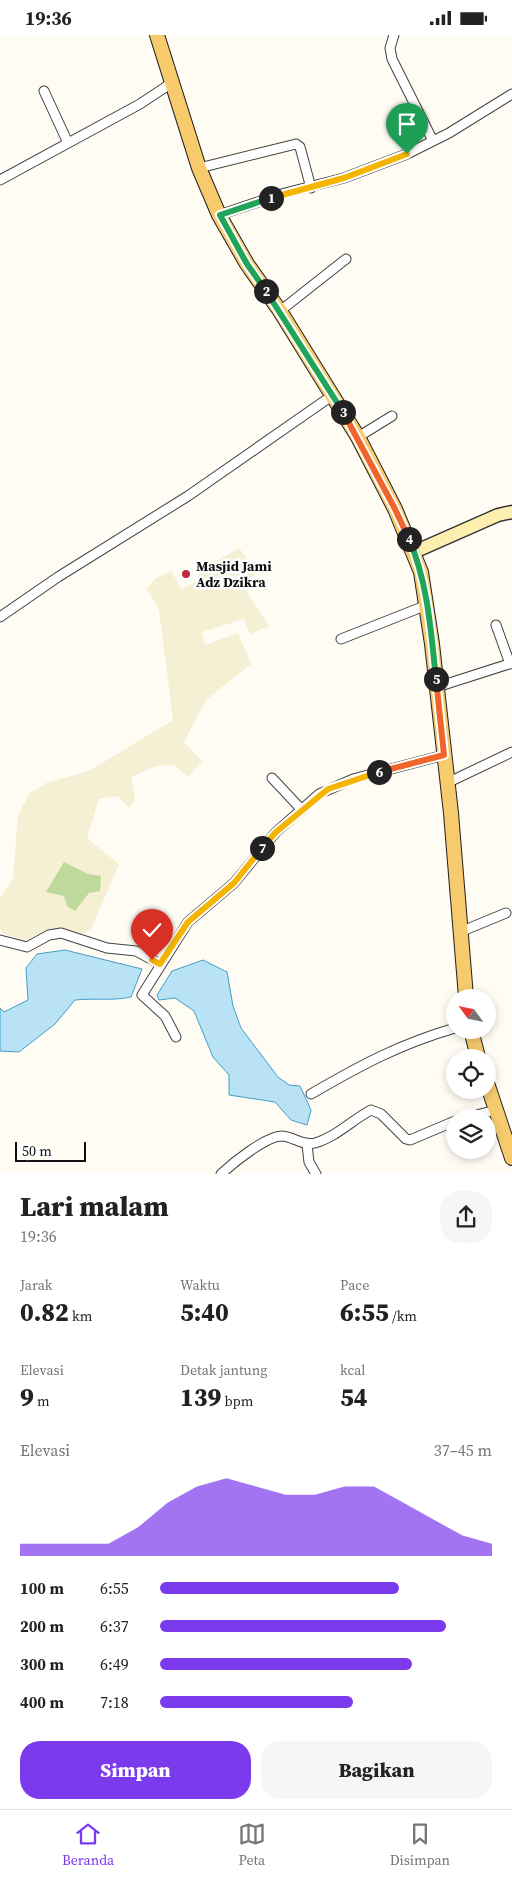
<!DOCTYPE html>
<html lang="id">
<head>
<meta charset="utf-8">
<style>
  body { margin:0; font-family:"Source Serif 4",serif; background:#f6f6f6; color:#222; height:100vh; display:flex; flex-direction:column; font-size:19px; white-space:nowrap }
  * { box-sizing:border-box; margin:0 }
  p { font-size:16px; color:#767676 }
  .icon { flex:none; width:28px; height:28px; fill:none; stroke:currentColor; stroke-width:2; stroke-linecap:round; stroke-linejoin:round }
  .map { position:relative; height:1139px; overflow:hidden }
  .side { display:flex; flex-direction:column; background:#fff; flex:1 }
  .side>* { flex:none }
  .needle { width:32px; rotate:303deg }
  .buttons { position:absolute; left:446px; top:954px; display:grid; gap:10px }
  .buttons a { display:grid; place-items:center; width:50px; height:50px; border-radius:50%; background:#fff; box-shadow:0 2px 8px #0003; font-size:25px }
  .scale { position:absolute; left:15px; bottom:12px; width:71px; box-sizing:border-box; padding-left:5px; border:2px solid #101010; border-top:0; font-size:14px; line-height:18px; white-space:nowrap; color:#101010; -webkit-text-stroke:4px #fff; paint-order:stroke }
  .pin { position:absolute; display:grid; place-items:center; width:42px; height:42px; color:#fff; margin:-51px -21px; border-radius:50% 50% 50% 0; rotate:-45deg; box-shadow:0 0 5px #0007 }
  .pin .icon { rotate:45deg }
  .km { position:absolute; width:25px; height:25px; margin:-12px; border-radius:50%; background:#222; color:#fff; font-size:14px; line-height:25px; text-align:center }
  .round { display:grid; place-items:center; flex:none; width:52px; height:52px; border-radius:20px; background:#f6f6f6 }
  .overview { display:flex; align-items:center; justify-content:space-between; height:85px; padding:0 20px }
  h1 { font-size:28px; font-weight:800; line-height:38px }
  .metrics { display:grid; grid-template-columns:repeat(3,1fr); gap:8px; height:85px; padding:5px 20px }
  .metrics div { display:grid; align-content:center }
  .metrics b { font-size:25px; font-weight:800 }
  .metrics small { font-size:14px; font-weight:400 }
  .metrics p { font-size:14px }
  .chart { height:140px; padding:10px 20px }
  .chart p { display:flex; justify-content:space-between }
  .chart svg { width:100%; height:90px; margin-top:5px; fill:#7c3aed; opacity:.7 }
  .cta { display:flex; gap:10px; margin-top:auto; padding:10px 20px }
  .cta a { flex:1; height:58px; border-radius:20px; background:#7c3aed; color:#fff; font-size:20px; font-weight:800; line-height:58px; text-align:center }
  .cta a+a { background:#f6f6f6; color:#222 }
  ul { padding:0 20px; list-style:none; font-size:16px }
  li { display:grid; grid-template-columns:80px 60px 1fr; align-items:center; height:38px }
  li i { height:12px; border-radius:6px; background:#7c3aed }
  .status { display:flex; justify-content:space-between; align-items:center; height:35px; padding:0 25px; background:#fff; direction:ltr }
  .status svg { height:14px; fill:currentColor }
  .menu { display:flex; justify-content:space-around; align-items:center; height:70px; border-top:1px solid #e0e0e0; background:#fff; font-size:14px; color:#767676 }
  .menu a { display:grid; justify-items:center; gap:2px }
  .menu .active { color:#7c3aed }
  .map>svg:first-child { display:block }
</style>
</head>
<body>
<div class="status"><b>19:36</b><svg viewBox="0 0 49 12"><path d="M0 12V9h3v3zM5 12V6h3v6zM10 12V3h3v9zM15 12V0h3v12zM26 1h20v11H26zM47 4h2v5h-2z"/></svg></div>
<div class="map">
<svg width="512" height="1139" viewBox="0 0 512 1139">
  <rect width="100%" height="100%" fill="#fffcf4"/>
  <!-- farmland -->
  <path fill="#f5f0d3" d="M 239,513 L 257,537 L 243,551 L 269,591 L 250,599 L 244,584 L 202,597 L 205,610 L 238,598 L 251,629 L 206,665 L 184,707 L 202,726 L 188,742 L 174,730 L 156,731 L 131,742 L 135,764 L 129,773 L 118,761 L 99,764 L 87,803 L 119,829 L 92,893 L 77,902 L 61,898 L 41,898 L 24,906 L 4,899 L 0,894 L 0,863 L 13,843 L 18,780 L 30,758 L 46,748 L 89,736 L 173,685 L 159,575 L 147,554 L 155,544 L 171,536 L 182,554 L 201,544 L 195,531 L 209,530 Z"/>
  <!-- forest -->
  <path fill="#bdda9c" d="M 64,827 L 88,839 L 101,841 L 100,856 L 89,858 L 75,876 L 67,871 L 64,861 L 46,857 Z"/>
  <!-- water -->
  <path fill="#b9e3f5" stroke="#419ecb" d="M 65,915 L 142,934 L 131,962 C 113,966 94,963 75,965 L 55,989 L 19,1017 L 0,1016 L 0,973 L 4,977 L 28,965 L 26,933 L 37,919 Z
    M 203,925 L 227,937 L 233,971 L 241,993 L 278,1042 L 289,1050 L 300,1051 L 311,1075 L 307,1090 L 291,1085 L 275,1067 L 229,1060 L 229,1040 L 213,1022 L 194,976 L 175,963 L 159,965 L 157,960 L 172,936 Z"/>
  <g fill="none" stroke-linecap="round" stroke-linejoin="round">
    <!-- street casing -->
    <g stroke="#434343" stroke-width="11">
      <path id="street" d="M 394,0 L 390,13 L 392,24 L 433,106
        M 44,56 L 68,108
        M 199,133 L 296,109 L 300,112 L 311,153
        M 0,145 L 140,69 L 173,47
        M 219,180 L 285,158 L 344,143 L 407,119 L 449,98 L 512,59
        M 280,276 L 346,224
        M 358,402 L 392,381
        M 0,582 L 58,542 L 188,461 L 333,360
        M 496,590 L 510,629
        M 341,604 L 427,570
        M 437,652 L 512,628
        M 272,743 L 302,775
        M 447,748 L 512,717
        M 460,897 L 506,878
        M 0,905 L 27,912 L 49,900 L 61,898 L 107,913 L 136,916 L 160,929
        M 176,1002 L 165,981 L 142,960 L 188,887 L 234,848 L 276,797 L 319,759 L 353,744 L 444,720
        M 311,1059 C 361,1030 400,1009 455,993
        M 468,1082 L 496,1075
        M 307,1110 L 309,1127 L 316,1139
        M 221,1139 C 233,1128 266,1101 282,1101 C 294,1102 303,1111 315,1108 C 336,1102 352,1085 371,1075 L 381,1079 L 406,1104 L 410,1105 L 455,1086"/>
    </g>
    <!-- secondary casing -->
    <g stroke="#323232" stroke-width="15">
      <path id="secondary" d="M 414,517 L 498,480 L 512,477"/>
    </g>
    <!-- primary casing -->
    <g stroke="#212121" stroke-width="16">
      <path id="primary" d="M 157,0 L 199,133 L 219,180 L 247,229 L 280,276 L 358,402 L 395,474 L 421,537 L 432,609 L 451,778 L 466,962
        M 471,995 L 478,1022
        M 488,1051 L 512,1123"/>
    </g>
    <!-- street -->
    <use href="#street" stroke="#fff" stroke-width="9"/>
    <!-- secondary -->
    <use href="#secondary" stroke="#fdefb0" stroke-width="12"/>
    <!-- primary -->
    <use href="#primary" stroke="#f6ca6d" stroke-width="14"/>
  </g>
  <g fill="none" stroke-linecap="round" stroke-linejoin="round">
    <!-- split-1 casing -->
    <g stroke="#fff" stroke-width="10">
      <path id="split-1" d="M 271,163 L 344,143 L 407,119"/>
    </g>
    <!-- split-2 casing -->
    <g stroke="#fff" stroke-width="10">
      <path id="split-2" d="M 266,256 L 247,229 L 220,180 L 271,163"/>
    </g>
    <!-- split-3 casing -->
    <g stroke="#fff" stroke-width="10">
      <path id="split-3" d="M 266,256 L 343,377"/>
    </g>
    <!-- split-4 casing -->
    <g stroke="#fff" stroke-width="10">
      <path id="split-4" d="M 343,377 L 395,474 L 409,504"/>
    </g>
    <!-- split-5 casing -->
    <g stroke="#fff" stroke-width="10">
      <path id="split-5" d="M 409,504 C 428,548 431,597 436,644"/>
    </g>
    <!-- split-6 casing -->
    <g stroke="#fff" stroke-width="10">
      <path id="split-6" d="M 379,737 L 444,720 L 436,644"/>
    </g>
    <!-- split-7 casing -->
    <g stroke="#fff" stroke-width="10">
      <path id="split-7" d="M 262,813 L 276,797 L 328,754 L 379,737"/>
    </g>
    <!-- split-8 casing -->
    <g stroke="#fff" stroke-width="10">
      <path id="split-8" d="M 152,925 L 160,929 L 188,887 L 234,848 L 262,813"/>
    </g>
    <!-- split-1 -->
    <use href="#split-1" stroke="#f5b400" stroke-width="6"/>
    <!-- split-2 -->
    <use href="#split-2" stroke="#22a559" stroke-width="6"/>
    <!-- split-3 -->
    <use href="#split-3" stroke="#22a559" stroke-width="6"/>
    <!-- split-4 -->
    <use href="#split-4" stroke="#f0652b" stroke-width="6"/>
    <!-- split-5 -->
    <use href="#split-5" stroke="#22a559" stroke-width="6"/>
    <!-- split-6 -->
    <use href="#split-6" stroke="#f0652b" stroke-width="6"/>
    <!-- split-7 -->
    <use href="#split-7" stroke="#f5b400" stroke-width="6"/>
    <!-- split-8 -->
    <use href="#split-8" stroke="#f5b400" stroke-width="6"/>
  </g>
  <!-- markers -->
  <circle fill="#bf293b" stroke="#fff" stroke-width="2" cx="186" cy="539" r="5"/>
  <g text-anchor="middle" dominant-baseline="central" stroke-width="5" stroke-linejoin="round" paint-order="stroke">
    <!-- poi labels -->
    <g font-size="14" font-weight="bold" fill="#101010" stroke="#fff" text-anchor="start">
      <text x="196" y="531">Masjid Jami<tspan x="196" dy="16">Adz Dzikra</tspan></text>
    </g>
  </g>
</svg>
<div class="buttons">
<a><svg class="needle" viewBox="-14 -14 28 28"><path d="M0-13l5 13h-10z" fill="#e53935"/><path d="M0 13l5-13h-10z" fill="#767676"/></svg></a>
<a><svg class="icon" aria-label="locate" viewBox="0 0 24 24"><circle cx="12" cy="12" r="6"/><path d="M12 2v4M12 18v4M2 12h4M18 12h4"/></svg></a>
<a><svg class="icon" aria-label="layers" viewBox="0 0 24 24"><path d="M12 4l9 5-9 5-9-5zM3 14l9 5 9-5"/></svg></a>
</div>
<div class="scale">50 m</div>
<div class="pin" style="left:407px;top:119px;background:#1e9e55"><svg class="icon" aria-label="arrive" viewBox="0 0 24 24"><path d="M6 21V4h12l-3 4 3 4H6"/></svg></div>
<div class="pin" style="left:152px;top:925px;background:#d93025"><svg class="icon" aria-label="check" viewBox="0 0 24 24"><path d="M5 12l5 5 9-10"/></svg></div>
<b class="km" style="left:271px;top:163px">1</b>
<b class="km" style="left:266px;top:256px">2</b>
<b class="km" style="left:343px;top:377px">3</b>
<b class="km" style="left:409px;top:504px">4</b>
<b class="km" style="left:436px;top:644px">5</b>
<b class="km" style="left:379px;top:737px">6</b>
<b class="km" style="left:262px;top:813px">7</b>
</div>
<section class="side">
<div class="overview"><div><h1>Lari malam</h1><p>19:36</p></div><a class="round"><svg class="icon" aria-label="share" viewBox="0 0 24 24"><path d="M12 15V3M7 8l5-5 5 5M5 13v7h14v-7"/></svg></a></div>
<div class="metrics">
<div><p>Jarak</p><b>0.82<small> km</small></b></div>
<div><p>Waktu</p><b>5:40</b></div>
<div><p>Pace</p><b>6:55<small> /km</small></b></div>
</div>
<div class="metrics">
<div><p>Elevasi</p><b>9<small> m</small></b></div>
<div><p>Detak jantung</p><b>139<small> bpm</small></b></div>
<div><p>kcal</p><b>54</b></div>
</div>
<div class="chart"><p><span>Elevasi</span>37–45 m</p>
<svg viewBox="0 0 160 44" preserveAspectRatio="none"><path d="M0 44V38L10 38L20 38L30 38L40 30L50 18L60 10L70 6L80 10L90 14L100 14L110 10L120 10L130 18L140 26L150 34L160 38V44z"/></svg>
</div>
<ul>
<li><b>100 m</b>6:55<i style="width:72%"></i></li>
<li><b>200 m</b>6:37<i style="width:86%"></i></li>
<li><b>300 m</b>6:49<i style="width:76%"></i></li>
<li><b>400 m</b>7:18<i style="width:58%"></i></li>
</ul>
<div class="cta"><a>Simpan</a><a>Bagikan</a></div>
</section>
<nav class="menu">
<a class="active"><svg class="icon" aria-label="home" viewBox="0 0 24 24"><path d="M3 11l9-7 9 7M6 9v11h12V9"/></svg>Beranda</a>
<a><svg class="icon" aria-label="map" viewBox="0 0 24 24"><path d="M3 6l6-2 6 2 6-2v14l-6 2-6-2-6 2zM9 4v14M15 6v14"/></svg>Peta</a>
<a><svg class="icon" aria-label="saved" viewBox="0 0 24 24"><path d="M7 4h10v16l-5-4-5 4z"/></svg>Disimpan</a>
</nav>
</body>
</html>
